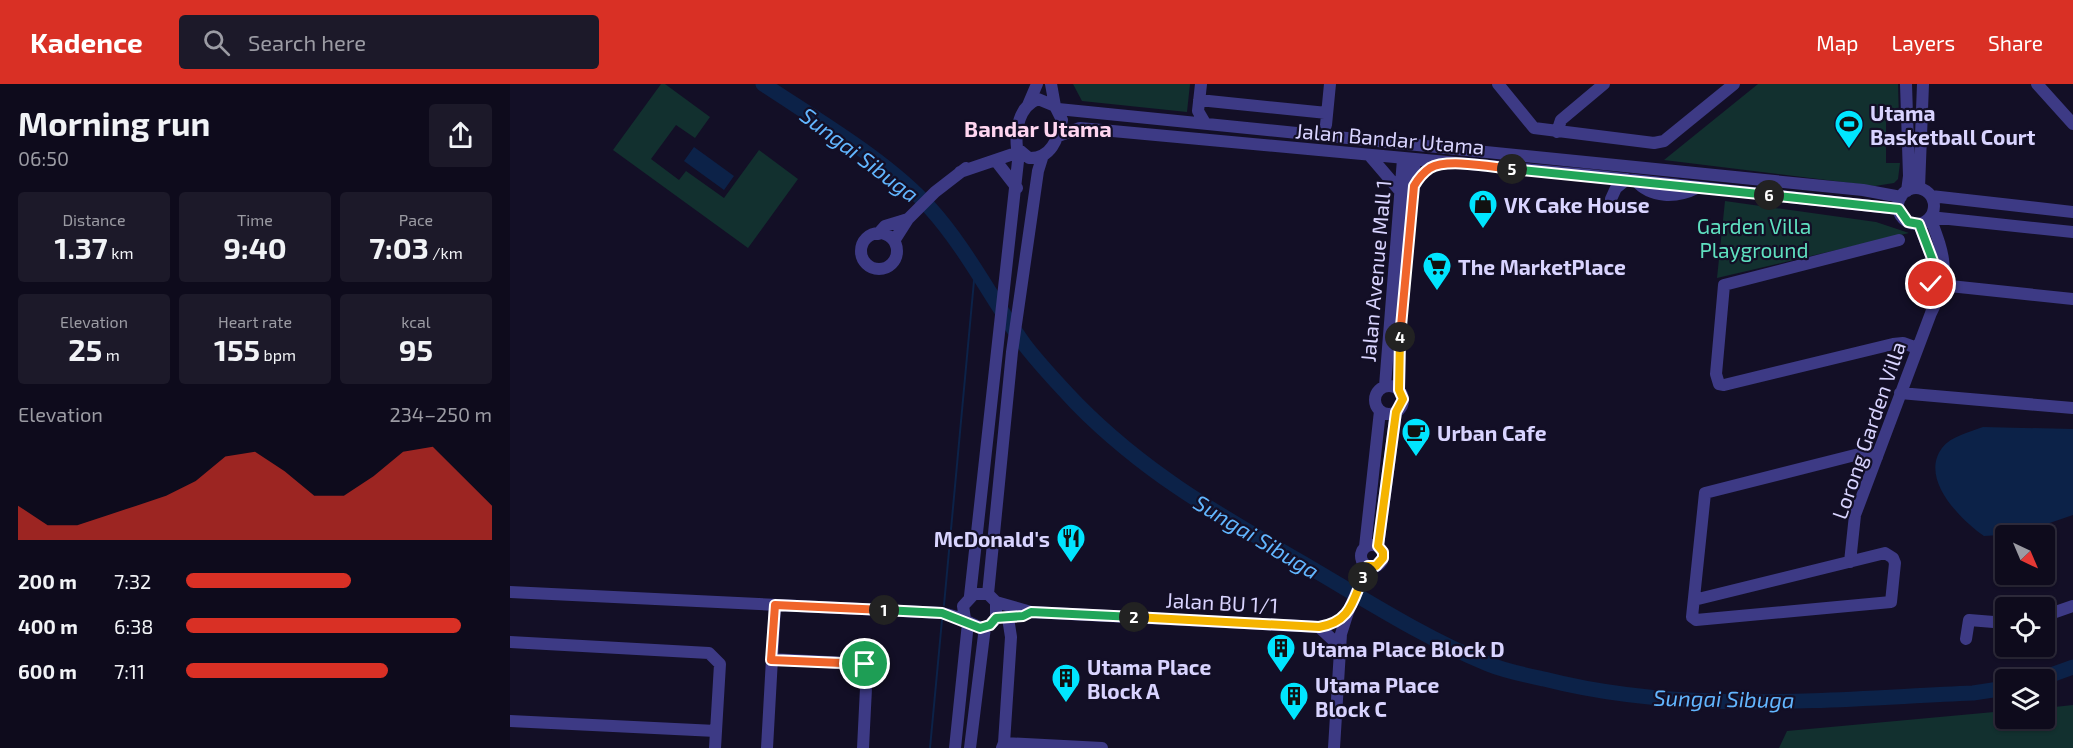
<!DOCTYPE html>
<html lang="en">
<head>
<meta charset="utf-8">
<style>
  body { margin:0; font-family:"Exo 2",sans-serif; background:#1c1929; color:#f1f3f6; height:100vh; display:flex; flex-direction:column; font-size:22px; white-space:nowrap }
  * { box-sizing:border-box; margin:0 }
  p { font-size:20px; color:#9b9ba3 }
  .icon { flex:none; width:33px; height:33px; fill:none; stroke:currentColor; stroke-width:2; stroke-linecap:round; stroke-linejoin:round }
  .map { position:relative; flex:1; overflow:hidden }
  .drawer { display:flex; flex-direction:column; background:#0e0b1c; width:510px }
  .drawer>* { flex:none }
  .needle { width:39px; rotate:136deg }
  .fabs { position:absolute; left:1485px; top:441px; display:grid; gap:12px }
  .fabs a { display:grid; place-items:center; width:60px; height:60px; border-radius:6px; background:#0e0b1c; box-shadow:0 2px 4px #0004,0 0 0 2px #2e2b3b; font-size:30px }
  .pin { position:absolute; display:grid; place-items:center; width:51px; height:51px; color:#fff; margin:-26px; border:3px solid #fff; border-radius:50%; box-shadow:0 2px 6px #0007 }
  .km { position:absolute; width:30px; height:30px; margin:-15px; border-radius:50%; background:#222; color:#fff; font-size:16px; line-height:30px; text-align:center }
  .round { display:grid; place-items:center; flex:none; width:63px; height:63px; border-radius:6px; background:#1c1929 }
  .overview { display:flex; align-items:center; justify-content:space-between; height:102px; padding:0 18px }
  h1 { font-size:33px; font-weight:700; line-height:45px }
  .stats { display:grid; grid-template-columns:repeat(3,1fr); gap:9px; height:102px; padding:6px 18px }
  .stats div { display:grid; align-content:center; border-radius:6px; background:#1c1929; text-align:center }
  .stats b { font-size:30px; font-weight:700 }
  .stats small { font-size:16px; font-weight:400 }
  .stats p { font-size:16px }
  .chart { height:168px; padding:12px 18px }
  .chart p { display:flex; justify-content:space-between }
  .chart svg { width:100%; height:108px; margin-top:6px; fill:#d93025; opacity:.7 }
  ul { padding:0 18px; list-style:none; font-size:20px }
  li { display:grid; grid-template-columns:96px 72px 1fr; align-items:center; height:45px }
  li i { height:15px; border-radius:8px; background:#d93025 }
  header { display:flex; align-items:center; gap:36px; box-sizing:border-box; height:84px; padding:0 30px; background:#d93025; color:#fff }
  header strong { font-size:28px }
  nav { display:flex; gap:33px; margin-inline-start:auto; font-size:21px }
  .search { width:420px; height:54px; background:#1c1929; display:flex; align-items:center; gap:15px; box-sizing:border-box; padding:0 21px; border-radius:6px; color:#9b9ba3; font-size:22px }
  main { display:flex; flex:1; min-height:0 }
  .map>svg:first-child { display:block }
</style>
</head>
<body>
<header>
<strong>Kadence</strong>
<div class="search"><svg class="icon" aria-label="search" viewBox="0 0 24 24"><circle cx="10" cy="10" r="6"/><path d="M15 15l6 6"/></svg>Search here</div>
<nav><a>Map</a><a>Layers</a><a>Share</a></nav>
</header>
<main>
<section class="drawer">
<div class="overview"><div><h1>Morning run</h1><p>06:50</p></div><a class="round"><svg class="icon" aria-label="share" viewBox="0 0 24 24"><path d="M12 15V3M7 8l5-5 5 5M5 13v7h14v-7"/></svg></a></div>
<div class="stats">
<div><p>Distance</p><b>1.37<small> km</small></b></div>
<div><p>Time</p><b>9:40</b></div>
<div><p>Pace</p><b>7:03<small> /km</small></b></div>
</div>
<div class="stats">
<div><p>Elevation</p><b>25<small> m</small></b></div>
<div><p>Heart rate</p><b>155<small> bpm</small></b></div>
<div><p>kcal</p><b>95</b></div>
</div>
<div class="chart"><p><span>Elevation</span>234–250 m</p>
<svg viewBox="0 0 160 44" preserveAspectRatio="none"><path d="M0 44V30L10 38L20 38L30 34L40 30L50 26L60 20L70 10L80 8L90 16L100 26L110 26L120 18L130 8L140 6L150 18L160 30V44z"/></svg>
</div>
<ul>
<li><b>200 m</b>7:32<i style="width:54%"></i></li>
<li><b>400 m</b>6:38<i style="width:90%"></i></li>
<li><b>600 m</b>7:11<i style="width:66%"></i></li>
</ul>
</section>
<div class="map">
<svg width="1563" height="664" viewBox="0 0 1563 664">
  <rect width="100%" height="100%" fill="#130f26"/>
  <!-- green -->
  <path fill="#12302f" d="M 151,0 L 155,0 L 200,33 L 185,54 L 166,41 L 141,75 L 169,96 L 176,87 L 214,114 L 249,66 L 288,95 L 238,164 L 103,66 Z
    M 563,0 L 680,0 L 677,28 L 572,17 Z
    M 1248,0 L 1388,0 L 1389,35 L 1376,36 L 1376,79 L 1390,79 L 1388,95 L 1384,99 L 1365,102 L 1154,76 Z
    M 1215,117 L 1366,138 L 1399,149 L 1207,194 Z
    M 1563,621 L 1563,664 L 1269,664 L 1277,647 L 1495,627 L 1496,634 L 1534,634 L 1535,624 Z"/>
  <!-- water -->
  <path fill="#0c2248" d="M 184,63 L 224,92 L 214,106 L 174,77 Z
    M 1473,343 L 1563,345 L 1563,431 L 1507,450 L 1474,452 C 1451,436 1409,395 1432,364 C 1441,352 1460,348 1473,343 Z"/>
  <g fill="none" stroke-linecap="round" stroke-linejoin="round">
    <!-- stream -->
    <path stroke="#0c2248" stroke-width="2" d="M 434,521 L 465,186
      M 420,664 L 432,536"/>
    <!-- river -->
    <path stroke="#0c2248" stroke-width="15" d="M 253,0 C 307,36 378,77 420,124 C 457,165 482,216 514,260 C 530,281 549,301 567,320 C 635,389 706,429 789,477 C 851,513 912,553 978,580 C 995,587 1015,591 1034,595 C 1174,631 1320,615 1463,609 L 1496,604
      M 1527,596 L 1563,583"/>
    <!-- minor -->
    <path stroke="#3d3a85" stroke-width="12" d="M 541,0 L 545,22
      M 691,0 L 688,27 L 695,39
      M 988,0 L 1024,44 L 1144,59 L 1154,57 L 1224,0
      M 1396,0 L 1399,92 L 1397,107
      M 1527,0 L 1563,40
      M 528,15 L 545,22 L 552,36 C 548,55 541,75 519,74 L 507,64 C 505,46 509,22 528,15 Z
      M 689,16 L 817,29
      M 518,21 L 527,0
      M 548,25 L 1353,106 L 1391,113
      M 816,41 L 820,0
      M 1047,48 L 1051,36 L 1094,0
      M 548,52 L 570,44 L 1079,91 L 1389,125
      M 860,72 L 890,107
      M 486,77 L 507,104
      M 450,88 L 509,68 L 460,512
      M 1125,96 C 1141,115 1167,114 1187,104
      M 1409,104 L 1413,0
      M1388 122a18 18 0 1 1 36 0a18 18 0 1 1-36 0Z
      M 1421,112 L 1563,128
      M 1101,115 L 1106,104 L 1117,95
      M 1409,140 L 1423,177 L 1421,207
      M351 167a18 18 0 1 1 36 0a18 18 0 1 1-36 0Z
      M 368,150 L 375,142 L 398,135
      M 1389,156 L 1214,201 L 1206,290 L 1209,300 L 1214,301 L 1383,260 L 1393,259 L 1407,264
      M 384,157 L 398,135 L 425,108 L 456,84
      M 1421,200 L 1563,215
      M865 316a14 14 0 1 1 28 0a14 14 0 1 1-28 0Z
      M 875,302 L 893,75
      M 889,306 L 890,236 L 905,76
      M 1390,309 L 1563,324
      M851 472a11 11 0 1 1 22 0a11 11 0 1 1-22 0Z
      M 868,462 L 886,328
      M 855,463 L 870,327
      M 1340,478 L 1345,431 L 1421,229 C 1441,189 1435,173 1420,133 L 1563,148
      M 0,508 L 432,529 C 439,531 445,532 452,535 C 465,540 475,551 486,534 L 486,518 L 478,510 L 464,510 L 453,522 L 455,535
      M 478,510 L 502,268 L 528,87 L 533,71
      M 1184,516 L 1375,469 L 1383,474 L 1385,479 L 1381,518 L 1186,536 L 1182,533 L 1195,409 L 1353,369 L 1367,373
      M 486,518 L 521,528 L 809,543 L 823,556 L 829,567
      M 1534,532 L 1563,522
      M 1456,555 L 1459,536 L 1496,539
      M 0,558 L 199,569 L 210,580 L 205,664
      M 261,575 L 355,580 L 357,584 L 353,664
      M 0,637 L 206,647
      M 494,659 L 592,664
      M 257,664 L 265,521
      M 445,664 L 458,539
      M 460,664 L 475,543
      M 492,664 L 494,659 L 501,553 L 498,534
      M 824,664 L 831,550 L 838,528 L 858,482"/>
  </g>
  <g fill="none" stroke-linecap="round" stroke-linejoin="round">
    <!-- split-1 casing -->
    <g stroke="#fff" stroke-width="12">
      <path id="split-1" d="M 355,580 L 261,576 L 265,521 L 374,526"/>
    </g>
    <!-- split-2 casing -->
    <g stroke="#fff" stroke-width="12">
      <path id="split-2" d="M 374,526 L 432,529 L 470,544 L 480,541 L 486,534 L 513,532 L 521,528 L 624,533"/>
    </g>
    <!-- split-3 casing -->
    <g stroke="#fff" stroke-width="12">
      <path id="split-3" d="M 624,533 L 809,543 C 840,538 842,519 853,493"/>
    </g>
    <!-- split-4 casing -->
    <g stroke="#fff" stroke-width="12">
      <path id="split-4" d="M 853,493 L 858,482 L 866,482 L 873,474 L 873,468 L 868,462 L 886,328 L 893,315 L 889,306 L 890,253"/>
    </g>
    <!-- split-5 casing -->
    <g stroke="#fff" stroke-width="12">
      <path id="split-5" d="M 890,253 L 904,102 C 908,95 914,88 920,84 C 937,74 982,83 1002,85"/>
    </g>
    <!-- split-6 casing -->
    <g stroke="#fff" stroke-width="12">
      <path id="split-6" d="M 1002,85 L 1259,111"/>
    </g>
    <!-- split-7 casing -->
    <g stroke="#fff" stroke-width="12">
      <path id="split-7" d="M 1259,111 L 1389,125 L 1398,138 L 1409,140 L 1423,177 L 1421,200"/>
    </g>
    <!-- split-1 -->
    <use href="#split-1" stroke="#f0652b" stroke-width="8"/>
    <!-- split-2 -->
    <use href="#split-2" stroke="#22a559" stroke-width="8"/>
    <!-- split-3 -->
    <use href="#split-3" stroke="#f5b400" stroke-width="8"/>
    <!-- split-4 -->
    <use href="#split-4" stroke="#f5b400" stroke-width="8"/>
    <!-- split-5 -->
    <use href="#split-5" stroke="#f0652b" stroke-width="8"/>
    <!-- split-6 -->
    <use href="#split-6" stroke="#22a559" stroke-width="8"/>
    <!-- split-7 -->
    <use href="#split-7" stroke="#22a559" stroke-width="8"/>
  </g>
  <!-- icons -->
  <defs>
    <g id="stadium-pin" transform="scale(1.5)"><path d="M0 17L-7.5 6A9.5 9.5 0 1 1 7.5 6Z" fill="#00e5ff" stroke="#130f26"/><path d="M0-5a6.5 5 0 1 0 0 10a6.5 5 0 1 0 0-10ZM-3.5-1.8h7v3.6h-7Z" fill="#111"/></g>
    <g id="shop-pin" transform="scale(1.5)"><path d="M0 17L-7.5 6A9.5 9.5 0 1 1 7.5 6Z" fill="#00e5ff" stroke="#130f26"/><path d="M-5-2.5h2.3a2.7 3.5 0 0 1 5.4 0H5L5.5 6h-11ZM-1.5-2.5h3a1.5 2.3 0 0 0-3 0Z" fill="#111"/></g>
    <g id="supermarket-pin" transform="scale(1.5)"><path d="M0 17L-7.5 6A9.5 9.5 0 1 1 7.5 6Z" fill="#00e5ff" stroke="#130f26"/><path d="M-6-5.5h2.5l.6 2H6L4.5 2H-2.5L-4.4-4H-6ZM-1.5 3.2a1.3 1.3 0 1 0 .1 0ZM3 3.2a1.3 1.3 0 1 0 .1 0Z" fill="#111"/></g>
    <g id="cafe-pin" transform="scale(1.5)"><path d="M0 17L-7.5 6A9.5 9.5 0 1 1 7.5 6Z" fill="#00e5ff" stroke="#130f26"/><path d="M-5.5-4.5H6V0H3Q3 3.5 0 3.5H-2.5Q-5.5 3.5-5.5 0ZM3-3.2v2h1.7v-2ZM-6 4.5H4V6H-6Z" fill="#111"/></g>
    <g id="restaurant-pin" transform="scale(1.5)"><path d="M0 17L-7.5 6A9.5 9.5 0 1 1 7.5 6Z" fill="#00e5ff" stroke="#130f26"/><path d="M-5-6h1v4h1v-4h1v4h1v-4h1v5L-1.5 .5V6h-2V.5L-5-1ZM5-6V6H3V1.5H1.5Q1.5-4 5-6Z" fill="#111"/></g>
    <g id="building-pin" transform="scale(1.5)"><path d="M0 17L-7.5 6A9.5 9.5 0 1 1 7.5 6Z" fill="#00e5ff" stroke="#130f26"/><path d="M-4-6H4V6H1V3H-1V6H-4ZM-2.5-4.3h1.7v1.8h-1.7ZM.8-4.3h1.7v1.8H.8ZM-2.5-1h1.7V.8h-1.7ZM.8-1h1.7V.8H.8Z" fill="#111"/></g>
  </defs>
  <g fill-rule="evenodd">
    <use href="#stadium-pin" x="1339" y="40"/>
    <use href="#shop-pin" x="973" y="120"/>
    <use href="#supermarket-pin" x="927" y="182"/>
    <use href="#cafe-pin" x="906" y="348"/>
    <use href="#restaurant-pin" x="561" y="454"/>
    <use href="#building-pin" x="771" y="564"/>
    <use href="#building-pin" x="556" y="594"/>
    <use href="#building-pin" x="784" y="612"/>
  </g>
  <g text-anchor="middle" dominant-baseline="central" stroke-width="4.5" stroke-linejoin="round" paint-order="stroke">
    <!-- poi labels -->
    <g font-size="21" font-weight="bold" fill="#d9d4ff" stroke="#130f26" text-anchor="start">
      <text x="1360" y="28">Utama<tspan x="1360" dy="24">Basketball Court</tspan></text>
      <text x="994" y="120">VK Cake House</text>
      <text x="948" y="182">The MarketPlace</text>
      <text x="927" y="348">Urban Cafe</text>
      <text x="540" y="454" text-anchor="end">McDonald's</text>
      <text x="792" y="564">Utama Place Block D</text>
      <text x="577" y="582">Utama Place<tspan x="577" dy="24">Block A</tspan></text>
      <text x="805" y="600">Utama Place<tspan x="805" dy="24">Block C</tspan></text>
    </g>
    <!-- street labels -->
    <g font-size="21" fill="#d9d4ff" stroke="#130f26">
      <text transform="translate(880 54) rotate(5)">Jalan Bandar Utama</text>
      <text transform="translate(865 187) rotate(-85)">Jalan Avenue Mall 1</text>
      <text transform="translate(1358 346) rotate(-71)">Lorong Garden Villa</text>
      <text transform="translate(712 518) rotate(3)">Jalan BU 1/1</text>
    </g>
    <!-- park labels -->
    <g font-size="21" fill="#5fe0c0" stroke="#130f26">
      <text x="1244" y="141">Garden Villa<tspan x="1244" dy="24">Playground</tspan></text>
    </g>
    <!-- neighbourhood labels -->
    <g font-size="22" font-weight="bold" fill="#ffd6f0" stroke="#130f26">
      <text x="528" y="44">Bandar Utama</text>
    </g>
    <!-- water labels -->
    <g font-size="22" font-style="italic" fill="#62b6ff" stroke="#130f26">
      <text transform="translate(350 70) rotate(37)">Sungai Sibuga</text>
      <text transform="translate(747 452) rotate(31)">Sungai Sibuga</text>
      <text transform="translate(1214 614) rotate(1)">Sungai Sibuga</text>
    </g>
  </g>
</svg>
<div class="fabs">
<a><svg class="needle" viewBox="-14 -14 28 28"><path d="M0-13l5 13h-10z" fill="#e53935"/><path d="M0 13l5-13h-10z" fill="#9b9ba3"/></svg></a>
<a><svg class="icon" aria-label="locate" viewBox="0 0 24 24"><circle cx="12" cy="12" r="6"/><path d="M12 2v4M12 18v4M2 12h4M18 12h4"/></svg></a>
<a><svg class="icon" aria-label="layers" viewBox="0 0 24 24"><path d="M12 4l9 5-9 5-9-5zM3 14l9 5 9-5"/></svg></a>
</div>
<div class="pin" style="left:355px;top:580px;background:#1e9e55"><svg class="icon" aria-label="arrive" viewBox="0 0 24 24"><path d="M6 21V4h12l-3 4 3 4H6"/></svg></div>
<div class="pin" style="left:1421px;top:200px;background:#d93025"><svg class="icon" aria-label="check" viewBox="0 0 24 24"><path d="M5 12l5 5 9-10"/></svg></div>
<b class="km" style="left:374px;top:526px">1</b>
<b class="km" style="left:624px;top:533px">2</b>
<b class="km" style="left:853px;top:493px">3</b>
<b class="km" style="left:890px;top:253px">4</b>
<b class="km" style="left:1002px;top:85px">5</b>
<b class="km" style="left:1259px;top:111px">6</b>
</div>
</main>
</body>
</html>
